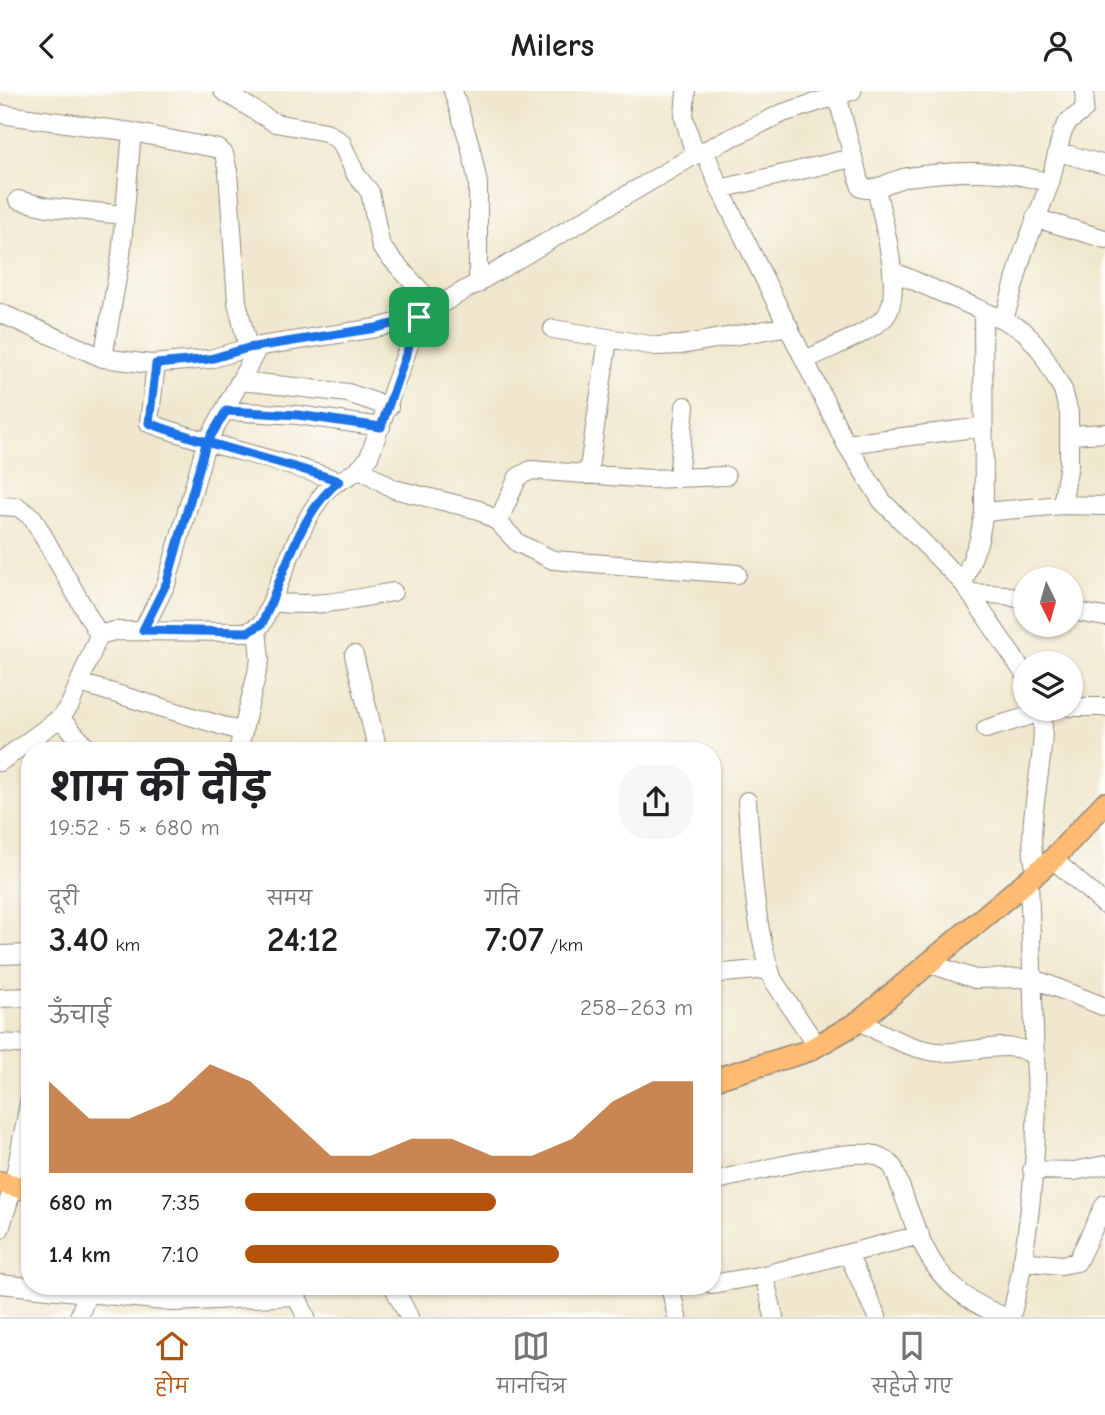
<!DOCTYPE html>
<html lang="hi">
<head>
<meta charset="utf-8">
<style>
  body { margin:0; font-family:"Comic Neue","Playpen Sans Deva",sans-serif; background:#f6f6f6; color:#202124; height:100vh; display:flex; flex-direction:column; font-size:26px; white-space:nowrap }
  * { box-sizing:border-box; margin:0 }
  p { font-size:23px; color:#757577 }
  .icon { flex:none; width:38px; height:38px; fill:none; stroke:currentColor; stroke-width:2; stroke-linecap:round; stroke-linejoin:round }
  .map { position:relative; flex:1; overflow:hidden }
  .side { position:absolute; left:21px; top:651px; width:700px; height:553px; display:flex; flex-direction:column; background:#fff; border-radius:28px; box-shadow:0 2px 5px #0004 }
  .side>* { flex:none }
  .needle { width:46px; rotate:175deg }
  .fabs { position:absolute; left:1013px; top:476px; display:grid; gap:14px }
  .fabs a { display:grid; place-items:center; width:70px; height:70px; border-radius:50%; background:#fff; box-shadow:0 2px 5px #0004; font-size:35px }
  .pin { position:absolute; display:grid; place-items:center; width:60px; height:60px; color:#fff; margin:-30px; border-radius:14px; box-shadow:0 4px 10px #0006 }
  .round { display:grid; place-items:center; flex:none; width:74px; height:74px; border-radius:28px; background:#f6f6f6 }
  .head { display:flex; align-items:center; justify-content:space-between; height:119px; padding:0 28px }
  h1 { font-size:38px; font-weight:700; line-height:52px }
  .figures { display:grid; grid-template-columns:repeat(3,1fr); gap:10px; height:119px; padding:7px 28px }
  .figures div { display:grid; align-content:center }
  .figures b { font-size:35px; font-weight:700 }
  .figures small { font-size:19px; font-weight:400 }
  .figures p { font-size:19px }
  .chart { height:196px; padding:14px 28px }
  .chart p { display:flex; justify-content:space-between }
  .chart svg { width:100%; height:126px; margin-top:7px; fill:#b45309; opacity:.7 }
  ul { padding:0 28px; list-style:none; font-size:23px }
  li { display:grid; grid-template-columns:112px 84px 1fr; align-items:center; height:52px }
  li i { height:18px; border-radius:9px; background:#b45309 }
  header { display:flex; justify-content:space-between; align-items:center; height:91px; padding:0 28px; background:#fff; font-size:32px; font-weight:700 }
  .dock { display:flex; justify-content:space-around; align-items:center; height:98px; border-top:2px solid #e0e0e0; background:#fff; font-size:19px; color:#757577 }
  .dock a { display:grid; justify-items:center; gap:4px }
  .dock .active { color:#b45309 }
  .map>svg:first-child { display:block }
</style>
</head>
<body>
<header><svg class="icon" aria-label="back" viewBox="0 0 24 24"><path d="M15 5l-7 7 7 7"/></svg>Milers<svg class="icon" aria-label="person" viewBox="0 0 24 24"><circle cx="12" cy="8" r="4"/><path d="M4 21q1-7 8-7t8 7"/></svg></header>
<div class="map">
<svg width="1105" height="1226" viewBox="0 0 1105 1226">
  <rect width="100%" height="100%" fill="#fdfcf7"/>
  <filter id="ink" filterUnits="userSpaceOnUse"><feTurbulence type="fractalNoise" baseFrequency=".0143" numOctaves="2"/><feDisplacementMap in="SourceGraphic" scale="14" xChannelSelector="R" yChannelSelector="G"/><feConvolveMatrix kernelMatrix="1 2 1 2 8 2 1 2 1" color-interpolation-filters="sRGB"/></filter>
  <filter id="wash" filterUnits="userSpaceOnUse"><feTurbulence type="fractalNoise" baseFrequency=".00686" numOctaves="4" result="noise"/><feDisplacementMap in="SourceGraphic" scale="28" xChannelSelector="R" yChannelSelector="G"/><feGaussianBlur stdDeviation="1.57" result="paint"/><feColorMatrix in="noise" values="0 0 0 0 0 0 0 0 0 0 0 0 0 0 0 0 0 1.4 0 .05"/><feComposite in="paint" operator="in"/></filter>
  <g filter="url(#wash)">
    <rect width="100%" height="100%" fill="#f0e7ce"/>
  </g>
  <g filter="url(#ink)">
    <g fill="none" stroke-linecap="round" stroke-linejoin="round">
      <!-- minor casing -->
      <g stroke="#8e897c" stroke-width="20">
        <path id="minor" d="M 223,0 L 275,32 L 326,41 L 341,51 L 356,84 L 370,101 L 381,156 L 436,217
          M 453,0 L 470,54 L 478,92 L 478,193
          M 686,0 L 684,26 L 695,64
          M 837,4 L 861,97 C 876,102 892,88 908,86 C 956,79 1003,78 1050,92
          M 0,23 L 132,41 L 219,58 L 224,63 L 228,81 L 237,211 L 248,257
          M 704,59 L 720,98 L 846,353 L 882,410 L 963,492 L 1026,585
          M 1059,61 L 1105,74
          M 720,98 L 852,67
          M 18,109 L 47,116 L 124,124
          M 1035,127 L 1105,148
          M 892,180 L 1004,229 L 1024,240 L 1041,260 L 1063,299 L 1069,322 L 1069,373 L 1062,414
          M 0,222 L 103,267 L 150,273 L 210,268 L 248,257 L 376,237 L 419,226 L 695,64 L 783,22 L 852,0
          M 1004,229 L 1023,162 L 1050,92 L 1062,42 L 1068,31 L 1084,19 L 1085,0
          M 553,238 L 656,255 L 681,254 L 789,235
          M 103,267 L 121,164 L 132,41
          M 806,269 C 830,256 862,246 883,228 C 906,209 882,125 876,97
          M 156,273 L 149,332 C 212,355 276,368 339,390
          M 241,290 L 348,302 L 389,316
          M 226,320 L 298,324 L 381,336
          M 1071,344 L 1105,342
          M 846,353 L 983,336
          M 362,379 L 394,398 L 479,419 L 498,431 L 518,452 L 553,469 L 737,483
          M 588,384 L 608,248
          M 678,387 L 685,315
          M 0,415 L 18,416 L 33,427 L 99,544
          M 984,421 L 1062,414 L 1105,415
          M 498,431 L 518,386 L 531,379 L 650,388 L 726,385
          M 963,492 L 979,449 L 984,421 L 983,221
          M 971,502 L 1006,504 L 1026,510
          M 272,511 C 316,517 349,509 393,501
          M 1071,520 L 1105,526
          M 143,539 L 167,491 L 206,353 L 259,255
          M 354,564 L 378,660
          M 80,592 L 243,641
          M 1071,616 L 1105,616
          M 60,627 L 90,660
          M 986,638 L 1052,618
          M 238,660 L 260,569 L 257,538
          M 0,671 L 60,627 L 70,614 L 99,544 L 114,540 L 248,541 L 262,533 C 281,491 295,443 321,406 C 335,385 356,389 369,366 L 419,226
          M 747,710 C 752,768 753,834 773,889 L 817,955
          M 1053,768 L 1105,814
          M 1036,782 C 1023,727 1048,673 1042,618
          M 1029,788 L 1035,967
          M 0,864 L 30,863
          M 931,873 L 975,888 L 1032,887 L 1105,916
          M 712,883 L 769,878
          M 0,907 L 30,906
          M 860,930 C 884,944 908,957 936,961 C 963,965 1018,944 1035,967 C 1041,1039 1029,1156 1011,1226
          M 0,952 L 30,954
          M 1032,1079 L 1074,1080 L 1105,1074
          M 712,1090 C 747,1083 844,1057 875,1064 C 883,1066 888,1071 893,1076 C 922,1149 925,1195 1005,1226
          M 0,1138 L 13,1096 L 30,1007
          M 848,1163 L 877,1226
          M 1022,1170 L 1061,1174 L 1077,1171 L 1105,1113
          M 764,1184 L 774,1226
          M 0,1193 L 174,1211 L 294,1205
          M 712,1193 L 764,1184 L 920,1144
          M 292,1195 L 306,1226
          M 393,1195 L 409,1226
          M 670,1195 L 677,1226
          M 79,1226 L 87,1203"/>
      </g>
      <!-- major casing -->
      <g stroke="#8e897c" stroke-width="24">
        <path id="major" d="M 712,989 L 808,960 L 860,930 L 1053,768 L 1105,712
          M 0,1091 L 30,1099"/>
      </g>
      <!-- minor -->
      <use href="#minor" stroke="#fff" stroke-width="18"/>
      <!-- major -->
      <use href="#major" stroke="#ffbb71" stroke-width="21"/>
    </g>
  </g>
  <g fill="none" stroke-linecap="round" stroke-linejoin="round" filter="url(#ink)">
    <!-- route casing -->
    <g stroke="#fff" stroke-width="14">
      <path id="route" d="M 419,226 L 376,237 L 248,257 L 210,268 L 156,273 L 149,332 C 213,356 275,368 339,390 C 300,421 282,488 262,533 L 248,541 L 143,539 L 167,491 L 206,353 L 226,320 L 298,324 L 381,336 L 419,226"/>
    </g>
    <!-- route -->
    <use href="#route" stroke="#1a73e8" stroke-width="9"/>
  </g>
</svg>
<div class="fabs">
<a><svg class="needle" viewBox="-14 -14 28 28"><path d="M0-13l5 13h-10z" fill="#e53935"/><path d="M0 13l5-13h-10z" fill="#757577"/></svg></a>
<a><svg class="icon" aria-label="layers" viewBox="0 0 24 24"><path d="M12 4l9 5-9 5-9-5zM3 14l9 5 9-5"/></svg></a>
</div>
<div class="pin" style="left:419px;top:226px;background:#1e9e55"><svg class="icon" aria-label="arrive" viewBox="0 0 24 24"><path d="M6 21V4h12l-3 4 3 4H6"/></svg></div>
<section class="side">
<div class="head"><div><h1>शाम की दौड़</h1><p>19:52 · 5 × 680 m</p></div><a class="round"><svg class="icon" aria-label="share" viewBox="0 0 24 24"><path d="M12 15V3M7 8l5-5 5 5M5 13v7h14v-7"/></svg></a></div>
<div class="figures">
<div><p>दूरी</p><b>3.40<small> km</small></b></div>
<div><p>समय</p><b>24:12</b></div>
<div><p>गति</p><b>7:07<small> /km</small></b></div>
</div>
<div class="chart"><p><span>ऊँचाई</span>258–263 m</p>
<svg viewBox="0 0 160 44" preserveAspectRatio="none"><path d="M0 44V12L10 25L20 25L30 19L40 6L50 12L60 25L70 38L80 38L90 32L100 32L110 38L120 38L130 32L140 19L150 12L160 12V44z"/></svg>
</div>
<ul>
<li><b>680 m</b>7:35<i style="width:56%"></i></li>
<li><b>1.4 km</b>7:10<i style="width:70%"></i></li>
</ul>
</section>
</div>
<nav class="dock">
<a class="active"><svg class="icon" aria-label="home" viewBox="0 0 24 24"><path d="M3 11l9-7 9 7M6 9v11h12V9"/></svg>होम</a>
<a><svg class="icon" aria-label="map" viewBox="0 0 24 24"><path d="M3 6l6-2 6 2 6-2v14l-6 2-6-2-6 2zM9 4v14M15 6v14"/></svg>मानचित्र</a>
<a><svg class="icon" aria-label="saved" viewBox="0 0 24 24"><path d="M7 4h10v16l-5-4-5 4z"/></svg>सहेजे गए</a>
</nav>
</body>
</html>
